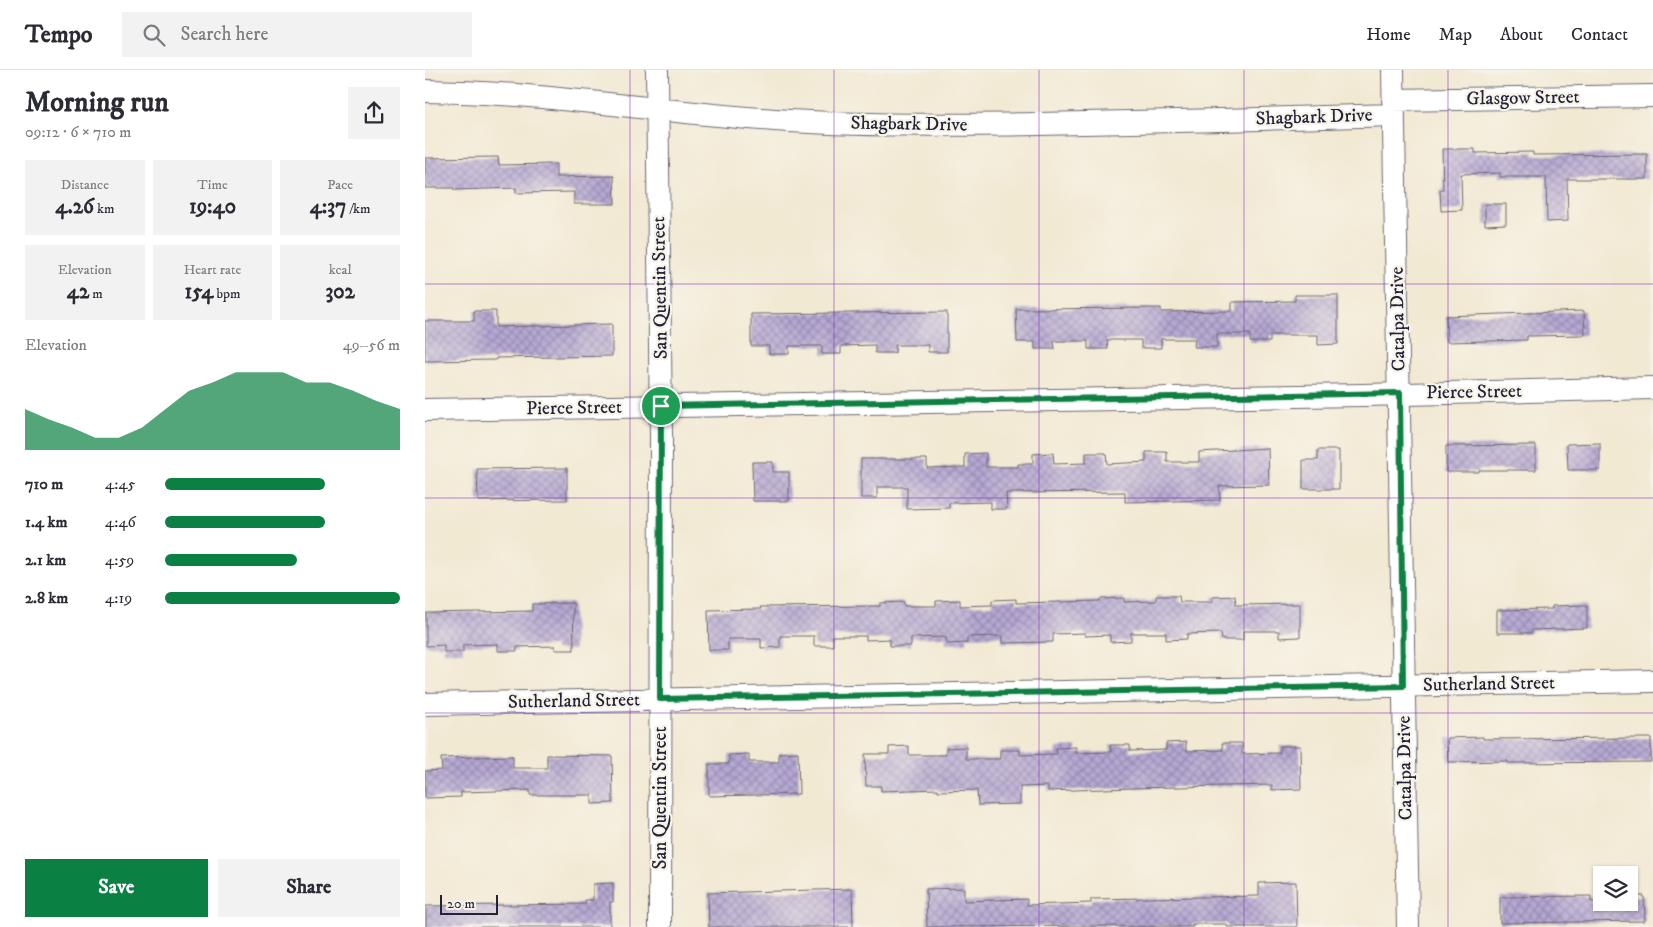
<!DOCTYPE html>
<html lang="en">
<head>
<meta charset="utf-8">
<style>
  body { margin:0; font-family:"IM FELL DW Pica",serif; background:#f2f2f3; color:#2b2b33; height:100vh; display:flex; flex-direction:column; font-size:19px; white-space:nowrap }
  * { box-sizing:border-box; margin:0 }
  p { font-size:16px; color:#7c7c81 }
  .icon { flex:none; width:28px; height:28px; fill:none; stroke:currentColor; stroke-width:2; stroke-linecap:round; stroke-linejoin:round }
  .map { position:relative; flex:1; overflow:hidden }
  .drawer { display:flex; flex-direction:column; background:#fff; width:425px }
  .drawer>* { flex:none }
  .fabs { position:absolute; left:1168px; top:796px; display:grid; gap:10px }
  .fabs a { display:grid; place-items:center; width:45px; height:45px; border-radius:0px; background:#fff; box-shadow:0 1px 4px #0004; font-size:25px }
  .scale { position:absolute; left:15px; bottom:12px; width:58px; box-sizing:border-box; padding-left:5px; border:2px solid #22223b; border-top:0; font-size:14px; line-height:18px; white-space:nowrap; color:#22223b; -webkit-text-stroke:4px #f7f3e8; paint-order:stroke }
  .pin { position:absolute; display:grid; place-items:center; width:42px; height:42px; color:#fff; margin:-21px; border:2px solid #fff; border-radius:50%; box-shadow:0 1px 5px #0007 }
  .round { display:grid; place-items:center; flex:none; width:52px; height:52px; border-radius:0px; background:#f2f2f3 }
  .overview { display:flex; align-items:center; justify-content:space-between; height:85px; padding:0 25px }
  h1 { font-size:28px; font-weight:700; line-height:38px }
  .figures { display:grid; grid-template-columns:repeat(3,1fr); gap:8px; height:85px; padding:5px 25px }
  .figures div { display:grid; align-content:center; border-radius:0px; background:#f2f2f3; text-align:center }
  .figures b { font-size:21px; font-weight:700 }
  .figures small { font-size:14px; font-weight:400 }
  .figures p { font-size:14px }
  .chart { height:140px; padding:10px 25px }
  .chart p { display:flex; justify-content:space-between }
  .chart svg { width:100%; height:90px; margin-top:5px; fill:#0b8043; opacity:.7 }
  .primary-button { display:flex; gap:10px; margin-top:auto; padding:10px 25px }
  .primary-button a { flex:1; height:58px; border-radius:0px; background:#0b8043; color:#fff; font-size:20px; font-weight:700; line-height:58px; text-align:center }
  .primary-button a+a { background:#f2f2f3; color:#2b2b33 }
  ul { padding:0 25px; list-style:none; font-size:16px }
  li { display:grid; grid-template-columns:80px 60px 1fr; align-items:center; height:38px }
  li i { height:12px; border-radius:6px; background:#0b8043 }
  header { display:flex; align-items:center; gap:30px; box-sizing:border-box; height:70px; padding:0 25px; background:#fff; border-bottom:1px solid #e1e1e2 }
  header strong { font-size:24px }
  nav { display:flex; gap:28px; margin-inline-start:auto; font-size:18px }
  .search { width:350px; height:45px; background:#f2f2f3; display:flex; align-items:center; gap:12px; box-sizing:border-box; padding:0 18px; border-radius:0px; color:#7c7c81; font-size:19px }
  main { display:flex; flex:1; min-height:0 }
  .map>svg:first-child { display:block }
</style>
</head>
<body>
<header>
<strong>Tempo</strong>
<div class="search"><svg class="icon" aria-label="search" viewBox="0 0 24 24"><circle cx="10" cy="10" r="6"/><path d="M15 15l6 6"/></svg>Search here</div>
<nav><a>Home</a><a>Map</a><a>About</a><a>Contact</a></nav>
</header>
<main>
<section class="drawer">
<div class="overview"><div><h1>Morning run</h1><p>09:12 · 6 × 710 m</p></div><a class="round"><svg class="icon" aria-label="share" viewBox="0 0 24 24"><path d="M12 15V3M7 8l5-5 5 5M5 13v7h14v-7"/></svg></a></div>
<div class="figures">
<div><p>Distance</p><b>4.26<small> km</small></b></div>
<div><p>Time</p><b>19:40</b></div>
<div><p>Pace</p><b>4:37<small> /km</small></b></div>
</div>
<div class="figures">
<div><p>Elevation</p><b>42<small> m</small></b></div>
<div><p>Heart rate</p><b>154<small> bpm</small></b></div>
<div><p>kcal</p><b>302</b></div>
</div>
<div class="chart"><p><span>Elevation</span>49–56 m</p>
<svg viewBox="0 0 160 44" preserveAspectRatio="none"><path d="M0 44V24L10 29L20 33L30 38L40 38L50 33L60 24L70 15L80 11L90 6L100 6L110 6L120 11L130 11L140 15L150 20L160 24V44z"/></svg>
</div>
<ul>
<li><b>710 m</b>4:45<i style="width:68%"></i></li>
<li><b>1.4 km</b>4:46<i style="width:68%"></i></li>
<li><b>2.1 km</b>4:59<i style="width:56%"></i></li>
<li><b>2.8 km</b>4:19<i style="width:100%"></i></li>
</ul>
<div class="primary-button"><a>Save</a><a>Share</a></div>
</section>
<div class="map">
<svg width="1228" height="857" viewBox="0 0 1228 857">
  <defs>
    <pattern id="building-cross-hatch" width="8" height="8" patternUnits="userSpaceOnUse" patternTransform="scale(1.25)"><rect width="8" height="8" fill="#b6a8d3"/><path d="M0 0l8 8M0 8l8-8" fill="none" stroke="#9488ac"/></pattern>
  </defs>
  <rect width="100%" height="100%" fill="#f7f3e8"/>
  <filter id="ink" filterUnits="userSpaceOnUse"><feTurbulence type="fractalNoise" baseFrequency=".02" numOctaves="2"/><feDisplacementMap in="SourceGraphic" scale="10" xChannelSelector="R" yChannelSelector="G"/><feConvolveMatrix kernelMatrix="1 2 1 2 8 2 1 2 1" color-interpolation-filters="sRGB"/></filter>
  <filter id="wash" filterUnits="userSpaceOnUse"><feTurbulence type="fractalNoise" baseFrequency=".0096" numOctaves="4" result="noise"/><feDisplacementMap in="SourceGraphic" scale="20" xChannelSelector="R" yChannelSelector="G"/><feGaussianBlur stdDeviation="1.12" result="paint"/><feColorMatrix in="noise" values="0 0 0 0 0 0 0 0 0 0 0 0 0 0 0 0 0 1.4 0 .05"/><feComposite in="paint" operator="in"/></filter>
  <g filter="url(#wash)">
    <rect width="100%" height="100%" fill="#f2e9d3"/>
    <g id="blocks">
      <!-- building -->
      <path fill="url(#building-cross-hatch)" d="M 1017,79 L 1050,79 L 1050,83 L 1108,82 L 1108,85 L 1222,84 L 1222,109 L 1142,109 L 1143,151 L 1122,152 L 1121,107 L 1075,107 L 1075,103 L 1036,104 L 1037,140 L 1016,141 L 1015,120 L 1018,120 Z
        M 73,87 L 74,95 L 131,94 L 131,107 L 189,106 L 190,134 L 149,134 L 149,122 L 91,123 L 91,118 L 29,120 L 29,118 L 0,118 L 0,88 Z
        M 1060,134 L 1081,134 L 1081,154 L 1060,155 Z
        M 870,225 L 913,225 L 913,274 L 893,275 L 893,265 L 845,265 L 845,272 L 825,272 L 825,264 L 792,264 L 792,277 L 769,277 L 770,269 L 736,269 L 736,278 L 716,278 L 716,270 L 682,270 L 683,279 L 663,279 L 663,271 L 629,271 L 630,279 L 610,279 L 610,272 L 592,272 L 591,239 L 736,238 L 736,242 L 807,241 L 807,232 L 870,231 Z
        M 49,241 L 71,241 L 71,257 L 187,254 L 187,286 L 71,288 L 71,290 L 0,291 L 0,251 L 49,251 Z
        M 1159,241 L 1160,265 L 1102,266 L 1102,270 L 1022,272 L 1021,246 Z
        M 522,242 L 522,282 L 503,282 L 503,275 L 470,275 L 470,283 L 450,283 L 450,275 L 416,276 L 416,284 L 397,284 L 397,276 L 364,276 L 364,284 L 344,284 L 344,276 L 326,276 L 326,244 Z
        M 1175,373 L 1175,400 L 1143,400 L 1142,374 Z
        M 1111,375 L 1111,400 L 1054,400 L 1054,402 L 1021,402 L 1021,376 Z
        M 843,378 L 844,415 L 794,416 L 795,430 L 700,432 L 700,422 L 581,423 L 582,439 L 566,439 L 566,432 L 524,433 L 524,438 L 482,439 L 482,417 L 452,417 L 452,428 L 436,428 L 436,389 L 502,389 L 502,398 L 540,397 L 540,384 L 561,383 L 561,397 L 593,397 L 593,394 L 608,394 L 608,384 L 628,383 L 629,394 L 661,393 L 661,383 L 681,383 L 682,394 L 721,392 L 721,382 L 742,382 L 742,392 L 774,392 L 774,382 Z
        M 893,380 L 914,380 L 914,419 L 878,419 L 878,390 L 893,390 Z
        M 327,392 L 348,392 L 348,402 L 364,402 L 364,431 L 328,431 Z
        M 142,398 L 142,430 L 53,431 L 52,399 Z
        M 731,526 L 754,526 L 755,532 L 787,532 L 787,527 L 810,526 L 811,535 L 875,534 L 875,567 L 854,568 L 854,561 L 818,561 L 818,570 L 797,570 L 796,563 L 762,564 L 762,569 L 741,570 L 741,563 L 706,563 L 706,571 L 685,572 L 685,565 L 660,566 L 660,563 L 628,564 L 628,572 L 577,573 L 577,566 L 542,567 L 542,573 L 521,574 L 521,567 L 486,568 L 486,576 L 465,576 L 465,569 L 441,570 L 441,566 L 408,566 L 408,576 L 389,576 L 389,566 L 355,566 L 355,577 L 336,578 L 336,569 L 303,569 L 303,580 L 284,580 L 283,540 L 336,539 L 335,537 L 455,536 L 455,533 L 479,532 L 479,536 L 511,536 L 511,531 L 535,530 L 535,536 L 567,535 L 567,530 L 591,529 L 591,533 L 675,531 L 675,529 L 699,528 L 699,532 L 731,531 Z
        M 148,533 L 149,580 L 130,580 L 130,576 L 92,577 L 92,581 L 73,581 L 73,574 L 38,575 L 38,582 L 19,582 L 19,575 L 1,576 L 1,543 L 107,541 L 107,534 Z
        M 1162,535 L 1162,558 L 1107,560 L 1107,563 L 1072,563 L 1072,540 L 1127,539 L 1127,536 Z
        M 1058,667 L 1058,669 L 1226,668 L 1226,692 L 1083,693 L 1083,691 L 1023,692 L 1022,668 Z
        M 761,672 L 761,681 L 798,680 L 797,673 L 817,673 L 817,684 L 855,683 L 855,676 L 875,676 L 876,719 L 847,720 L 847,715 L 706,718 L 623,721 L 623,716 L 595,717 L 595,734 L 553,735 L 552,720 L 513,721 L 513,719 L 456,721 L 456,716 L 441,716 L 440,684 L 464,684 L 464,677 L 484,676 L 484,685 L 521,685 L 521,678 L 541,677 L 541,689 L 575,689 L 575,680 L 595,680 L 595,685 L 632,684 L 631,678 L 651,677 L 651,683 L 686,682 L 685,675 L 705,675 L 705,681 L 741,680 L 741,673 Z
        M 373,682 L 374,724 L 284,726 L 284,694 L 304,694 L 304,685 L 324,684 L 324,692 L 354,692 L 354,683 Z
        M 122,685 L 187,686 L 188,733 L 167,734 L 167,725 L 105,725 L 105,720 L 36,722 L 36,727 L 0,728 L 0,701 L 17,700 L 16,688 L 88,686 L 88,698 L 122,698 Z
        M 871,812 L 872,857 L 802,857 L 802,854 L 767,854 L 768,857 L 746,857 L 746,856 L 691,857 L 691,856 L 502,857 L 501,819 L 539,818 L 539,831 L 602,829 L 602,835 L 666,833 L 666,829 L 834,826 L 834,813 Z
        M 188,813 L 188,832 L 185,832 L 185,857 L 1,857 L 1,836 L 160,834 L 160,830 L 168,830 L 168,814 Z
        M 427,819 L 428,857 L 284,857 L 283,823 Z
        M 1166,826 L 1166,832 L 1204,832 L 1204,826 L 1219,826 L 1220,851 L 1075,853 L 1075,827 Z"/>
    </g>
  </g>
  <g filter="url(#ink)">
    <use href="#blocks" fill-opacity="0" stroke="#6b6870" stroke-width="1"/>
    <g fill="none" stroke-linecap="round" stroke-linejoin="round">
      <!-- street casing -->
      <g stroke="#6b6870" stroke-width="24">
        <path id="street" d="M 232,0 L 236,365 L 235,857
          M 968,0 L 983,857
          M 0,21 C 117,22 233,42 350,50 C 437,56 525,55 613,54 C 732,52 850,49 969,45
          M 968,30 L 1228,26
          M 0,340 L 939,325 L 1228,318
          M 0,634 L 1228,611"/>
      </g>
      <!-- street -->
      <use href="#street" stroke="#fff" stroke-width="22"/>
    </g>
  </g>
  <g fill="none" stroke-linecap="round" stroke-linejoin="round" filter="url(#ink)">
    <!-- route casing -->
    <g stroke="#fff" stroke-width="10">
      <path id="route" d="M 975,323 L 978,616 L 235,629 L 236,336 Z"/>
    </g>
    <!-- route -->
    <use href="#route" stroke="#0b8043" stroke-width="6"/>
  </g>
  <!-- grid -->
  <path fill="none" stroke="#7b2cbf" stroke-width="1" stroke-opacity="0.55" d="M 205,0 L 205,857M 409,0 L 409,857M 614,0 L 614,857M 819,0 L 819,857M 1023,0 L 1023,857M 0,214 L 1228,214M 0,428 L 1228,428M 0,643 L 1228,643"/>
  <g text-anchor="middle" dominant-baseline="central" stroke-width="4.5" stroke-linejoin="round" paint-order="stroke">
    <!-- street labels -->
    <g font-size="19" fill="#22223b" stroke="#f7f3e8">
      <text transform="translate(1098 28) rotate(-1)">Glasgow Street</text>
      <text transform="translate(889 47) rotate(-2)">Shagbark Drive</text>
      <text transform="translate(484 54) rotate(1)">Shagbark Drive</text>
      <text transform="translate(235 218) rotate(-91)">San Quentin Street</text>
      <text transform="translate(973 249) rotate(-91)">Catalpa Drive</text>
      <text transform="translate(1049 322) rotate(-1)">Pierce Street</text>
      <text transform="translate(149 338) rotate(-1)">Pierce Street</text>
      <text transform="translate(1064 614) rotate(-1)">Sutherland Street</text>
      <text transform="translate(149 631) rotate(-1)">Sutherland Street</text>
      <text transform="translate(980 698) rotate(-91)">Catalpa Drive</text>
      <text transform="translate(235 728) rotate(-90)">San Quentin Street</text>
    </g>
  </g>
</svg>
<div class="fabs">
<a><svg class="icon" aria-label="layers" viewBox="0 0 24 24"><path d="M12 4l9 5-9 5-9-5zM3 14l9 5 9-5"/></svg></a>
</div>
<div class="scale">20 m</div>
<div class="pin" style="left:236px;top:336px;background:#1e9e55"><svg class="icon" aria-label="arrive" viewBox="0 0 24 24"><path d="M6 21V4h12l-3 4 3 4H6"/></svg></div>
</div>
</main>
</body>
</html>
